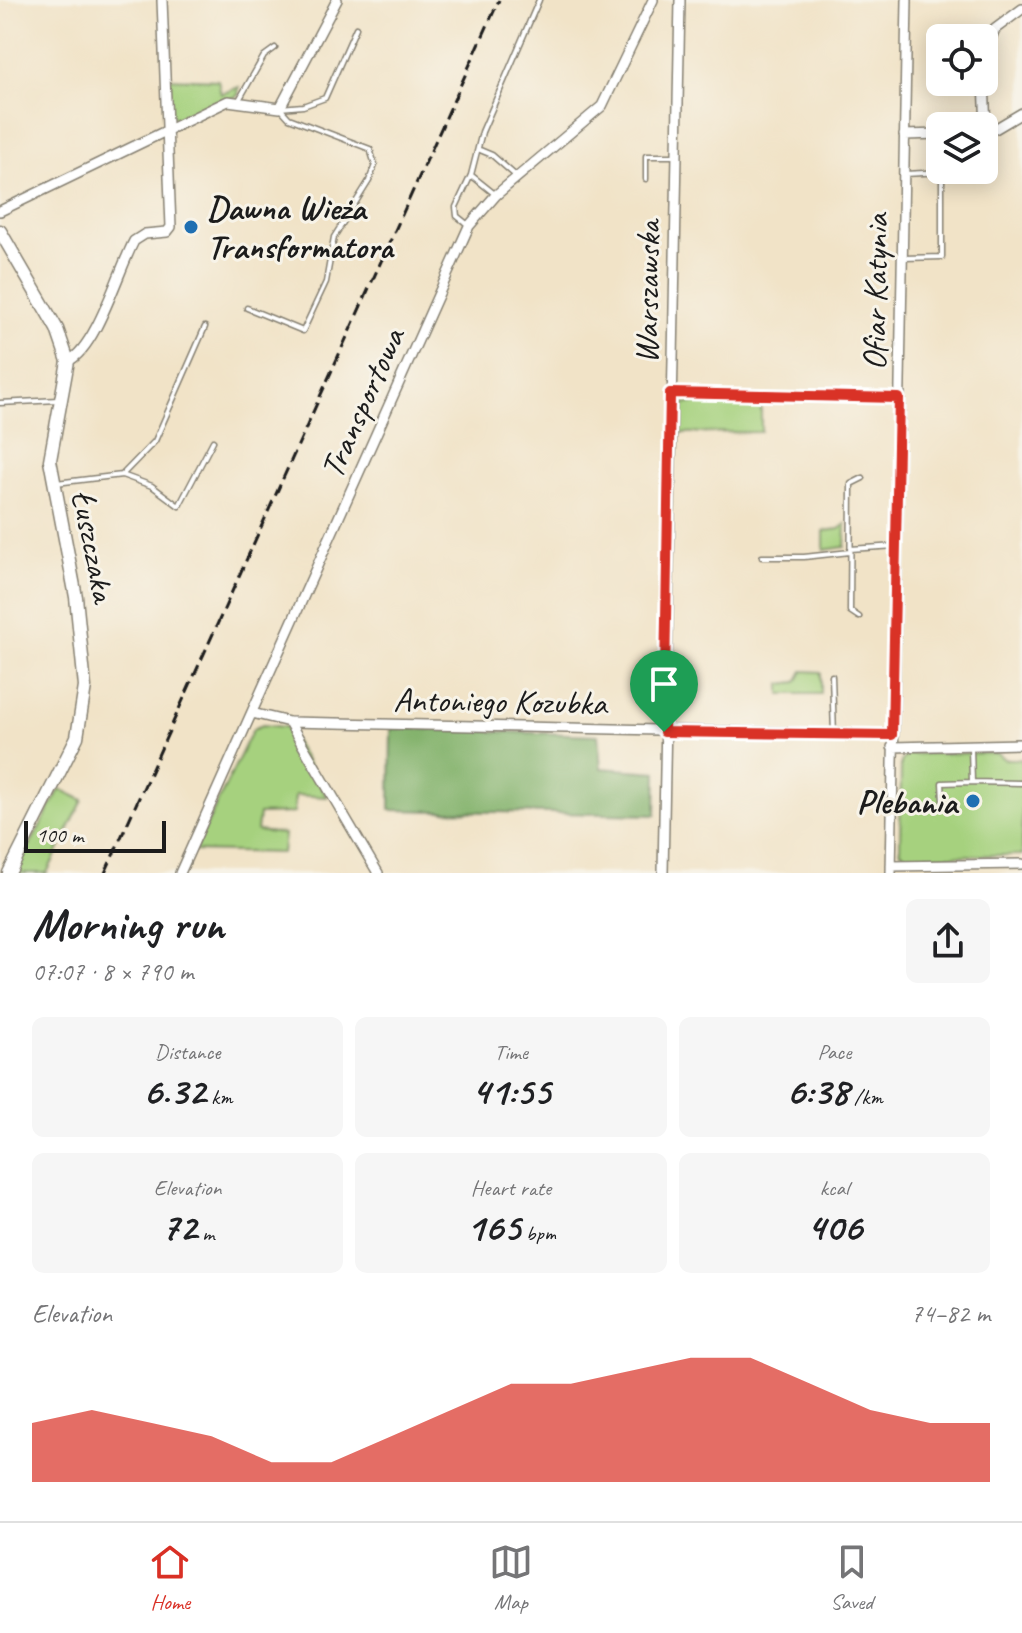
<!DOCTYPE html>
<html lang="en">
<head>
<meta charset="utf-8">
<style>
  body { margin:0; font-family:Caveat,sans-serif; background:#f6f6f6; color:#202124; height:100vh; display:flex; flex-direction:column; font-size:30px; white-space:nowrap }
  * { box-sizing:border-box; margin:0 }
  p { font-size:26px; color:#757577 }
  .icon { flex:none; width:44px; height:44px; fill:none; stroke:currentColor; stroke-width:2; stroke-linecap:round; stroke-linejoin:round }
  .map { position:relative; height:873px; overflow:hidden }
  .panel { display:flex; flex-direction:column; background:#fff; flex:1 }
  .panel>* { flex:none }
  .tools { position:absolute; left:926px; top:24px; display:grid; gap:16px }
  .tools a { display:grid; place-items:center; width:72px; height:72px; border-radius:12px; background:#fff; box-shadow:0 4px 20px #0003; font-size:40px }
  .scale { position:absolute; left:24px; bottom:20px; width:142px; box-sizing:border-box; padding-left:8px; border:4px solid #1c1c1c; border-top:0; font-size:22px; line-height:28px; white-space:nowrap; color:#1c1c1c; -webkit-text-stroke:6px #f7f3e8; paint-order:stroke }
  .pin { position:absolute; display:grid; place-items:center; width:68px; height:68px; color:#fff; margin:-82px -34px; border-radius:50% 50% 50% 0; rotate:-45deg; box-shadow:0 0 8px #0007 }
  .pin .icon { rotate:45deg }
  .round { display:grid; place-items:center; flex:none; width:84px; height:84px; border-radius:12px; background:#f6f6f6 }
  .head { display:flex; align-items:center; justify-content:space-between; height:136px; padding:0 32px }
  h1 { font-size:44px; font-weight:700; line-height:60px }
  .figures { display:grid; grid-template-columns:repeat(3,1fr); gap:12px; height:136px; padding:8px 32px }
  .figures div { display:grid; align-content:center; border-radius:12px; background:#f6f6f6; text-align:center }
  .figures b { font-size:40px; font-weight:700 }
  .figures small { font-size:22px; font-weight:400 }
  .figures p { font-size:22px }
  .chart { height:224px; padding:16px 32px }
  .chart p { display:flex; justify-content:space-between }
  .chart svg { width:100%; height:144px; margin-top:8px; fill:#d93025; opacity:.7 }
  .tab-bar { display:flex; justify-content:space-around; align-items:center; height:112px; border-top:2px solid #e0e0e0; background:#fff; font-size:22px; color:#757577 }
  .tab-bar a { display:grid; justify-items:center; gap:4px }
  .tab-bar .active { color:#d93025 }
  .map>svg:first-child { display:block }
</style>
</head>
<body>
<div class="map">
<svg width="1022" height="873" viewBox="0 0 1022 873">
  <rect width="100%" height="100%" fill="#f7f3e8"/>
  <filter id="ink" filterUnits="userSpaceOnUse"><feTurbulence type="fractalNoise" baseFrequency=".0125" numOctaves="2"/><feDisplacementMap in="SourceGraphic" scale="16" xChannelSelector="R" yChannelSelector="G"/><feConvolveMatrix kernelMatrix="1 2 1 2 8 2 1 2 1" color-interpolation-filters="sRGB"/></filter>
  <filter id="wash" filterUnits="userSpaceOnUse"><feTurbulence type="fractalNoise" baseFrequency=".006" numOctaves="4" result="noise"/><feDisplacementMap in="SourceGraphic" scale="32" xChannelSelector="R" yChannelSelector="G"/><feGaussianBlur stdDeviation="1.8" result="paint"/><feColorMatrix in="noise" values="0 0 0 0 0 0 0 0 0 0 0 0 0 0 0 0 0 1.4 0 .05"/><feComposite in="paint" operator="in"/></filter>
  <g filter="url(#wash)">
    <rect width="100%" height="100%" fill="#f1e3c7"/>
    <!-- green -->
    <path fill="#a6d17e" stroke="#61764d" stroke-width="2" d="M 168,78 L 218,80 L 221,94 L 239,87 L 238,96 L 177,119 L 170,115 Z
      M 682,403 L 761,405 L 761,432 L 676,433 L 676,407 Z
      M 846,524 L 845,547 L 824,550 L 824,531 L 839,529 Z
      M 803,671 L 821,672 L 821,694 L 781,694 L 781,684 L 797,682 Z
      M 262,725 L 286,727 L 327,797 L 295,795 L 294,813 L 259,814 L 257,831 L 284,834 L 282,853 L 194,851 L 253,729 Z
      M 997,753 L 1004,759 L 1022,759 L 1022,855 L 906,856 L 900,850 L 901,762 L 907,754 Z
      M 60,789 L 83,800 L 47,873 L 15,873 Z"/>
    <!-- forest -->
    <path fill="#84b36d" stroke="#506844" stroke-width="2" d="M 391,728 L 598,735 L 601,768 L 657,772 L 656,815 L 390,810 Z"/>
  </g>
  <g filter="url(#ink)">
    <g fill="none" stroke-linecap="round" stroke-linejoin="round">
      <!-- lane casing -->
      <g stroke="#868072" stroke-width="7">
        <path id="lane" d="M 239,100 L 264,56 L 275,48
          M 480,150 L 492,155 L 516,176
          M 905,174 L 979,170
          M 646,179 L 646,156 L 676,156
          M 496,195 L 471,175 L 482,132 L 539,0
          M 467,224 L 457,216 L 456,207 L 471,175
          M 904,258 L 942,257 L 942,171
          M 247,308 L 303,331 L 326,282 L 334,237 L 369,181 L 375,165 L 370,149 L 289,118 L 280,108 L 303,106 L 325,98 L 356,28
          M 0,403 L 58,400
          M 122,475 L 152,486 L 179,506 L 213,441
          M 56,483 L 122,475 L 155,441 L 205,327
          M 850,549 L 896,546
          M 762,557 L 804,557 L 850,552
          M 859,617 L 850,611 L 851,484 L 863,478
          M 832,676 L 834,734
          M 972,782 L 1022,783
          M 943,801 L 942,783 L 972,782 L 971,748"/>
      </g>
      <!-- street casing -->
      <g stroke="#868072" stroke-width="12">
        <path id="street" d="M 984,54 L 995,29 L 1022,9
          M 984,79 L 986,131
          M 984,132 L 995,129 L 1022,113
          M 904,135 L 940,134
          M 0,211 L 228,101 L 280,108 L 337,0
          M 68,361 C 96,349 119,269 134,241 L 145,234 L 167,232 L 171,227 L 162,0
          M 670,393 L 899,398
          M 252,713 L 289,722 L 892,735
          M 289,722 L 378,873
          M 892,747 L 1022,744
          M 891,866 L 1022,864
          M 180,873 L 469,226 L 496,195 L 602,106 L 653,0
          M 663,873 L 680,0
          M 891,873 L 907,0"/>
      </g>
      <!-- secondary casing -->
      <g stroke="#868072" stroke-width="15">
        <path id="secondary" d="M 0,231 L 57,329 L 68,361 L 50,460 L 76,597 L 85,687 L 77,737 L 9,873"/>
      </g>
      <!-- lane -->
      <use href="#lane" stroke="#fff" stroke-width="4"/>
      <!-- street -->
      <use href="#street" stroke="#fff" stroke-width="9"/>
      <!-- secondary -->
      <use href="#secondary" stroke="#fff" stroke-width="12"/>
      <!-- rail -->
      <path stroke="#1c1c1c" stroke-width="3" stroke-dasharray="12 6" stroke-linecap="butt" d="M 105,873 L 499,0"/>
    </g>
  </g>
  <g fill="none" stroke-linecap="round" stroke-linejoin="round" filter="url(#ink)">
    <!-- route casing -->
    <g stroke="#fff" stroke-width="16">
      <path id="route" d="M 670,393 L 899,398 L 892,735 L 664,732 Z"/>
    </g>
    <!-- route -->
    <use href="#route" stroke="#d93025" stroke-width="10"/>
  </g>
  <!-- markers -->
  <g fill="#1f6fb2" stroke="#f7f3e8" stroke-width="3">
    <circle cx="191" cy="227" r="8"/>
    <circle cx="973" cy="801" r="8"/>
  </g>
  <g text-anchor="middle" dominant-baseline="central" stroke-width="6" stroke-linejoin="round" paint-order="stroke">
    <!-- poi labels -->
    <g font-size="34" font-weight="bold" fill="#1c1c1c" stroke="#f7f3e8" text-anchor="start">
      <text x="207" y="207">Dawna Wieża<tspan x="207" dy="39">Transformatora</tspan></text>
      <text x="957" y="801" text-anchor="end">Plebania</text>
    </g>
    <!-- street labels -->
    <g font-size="34" fill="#1c1c1c" stroke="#f7f3e8">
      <text transform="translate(647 292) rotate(-89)">Warszawska</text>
      <text transform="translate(875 292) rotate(-89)">Ofiar Katynia</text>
      <text transform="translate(362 403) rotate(-66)">Transportowa</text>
      <text transform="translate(94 546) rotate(79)">Łuszczaka</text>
      <text transform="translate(500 701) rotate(1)">Antoniego Kozubka</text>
    </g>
  </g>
</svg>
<div class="tools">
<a><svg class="icon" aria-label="locate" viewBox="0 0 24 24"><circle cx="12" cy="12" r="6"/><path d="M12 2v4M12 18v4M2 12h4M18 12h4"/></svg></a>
<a><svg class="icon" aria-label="layers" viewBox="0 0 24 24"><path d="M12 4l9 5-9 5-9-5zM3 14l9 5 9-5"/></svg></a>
</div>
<div class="scale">100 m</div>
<div class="pin" style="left:664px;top:732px;background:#1e9e55"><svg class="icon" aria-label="arrive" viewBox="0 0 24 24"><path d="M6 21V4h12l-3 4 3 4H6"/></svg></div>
</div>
<section class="panel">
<div class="head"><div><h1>Morning run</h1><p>07:07 · 8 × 790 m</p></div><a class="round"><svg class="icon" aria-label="share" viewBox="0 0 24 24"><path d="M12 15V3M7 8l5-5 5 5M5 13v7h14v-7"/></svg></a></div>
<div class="figures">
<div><p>Distance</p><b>6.32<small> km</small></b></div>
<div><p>Time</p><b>41:55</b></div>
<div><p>Pace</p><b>6:38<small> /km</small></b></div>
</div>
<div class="figures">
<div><p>Elevation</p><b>72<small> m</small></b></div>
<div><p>Heart rate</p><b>165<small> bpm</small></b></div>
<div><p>kcal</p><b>406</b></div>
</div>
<div class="chart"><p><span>Elevation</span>74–82 m</p>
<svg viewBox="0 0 160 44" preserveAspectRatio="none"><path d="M0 44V26L10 22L20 26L30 30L40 38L50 38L60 30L70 22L80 14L90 14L100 10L110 6L120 6L130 14L140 22L150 26L160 26V44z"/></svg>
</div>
</section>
<nav class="tab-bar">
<a class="active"><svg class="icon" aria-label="home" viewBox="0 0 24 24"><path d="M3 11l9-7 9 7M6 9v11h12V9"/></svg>Home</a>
<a><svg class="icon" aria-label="map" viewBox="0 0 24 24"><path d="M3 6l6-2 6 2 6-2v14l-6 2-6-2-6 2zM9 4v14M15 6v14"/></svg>Map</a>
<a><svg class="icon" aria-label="saved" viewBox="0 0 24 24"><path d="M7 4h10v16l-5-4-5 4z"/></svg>Saved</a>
</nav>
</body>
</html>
